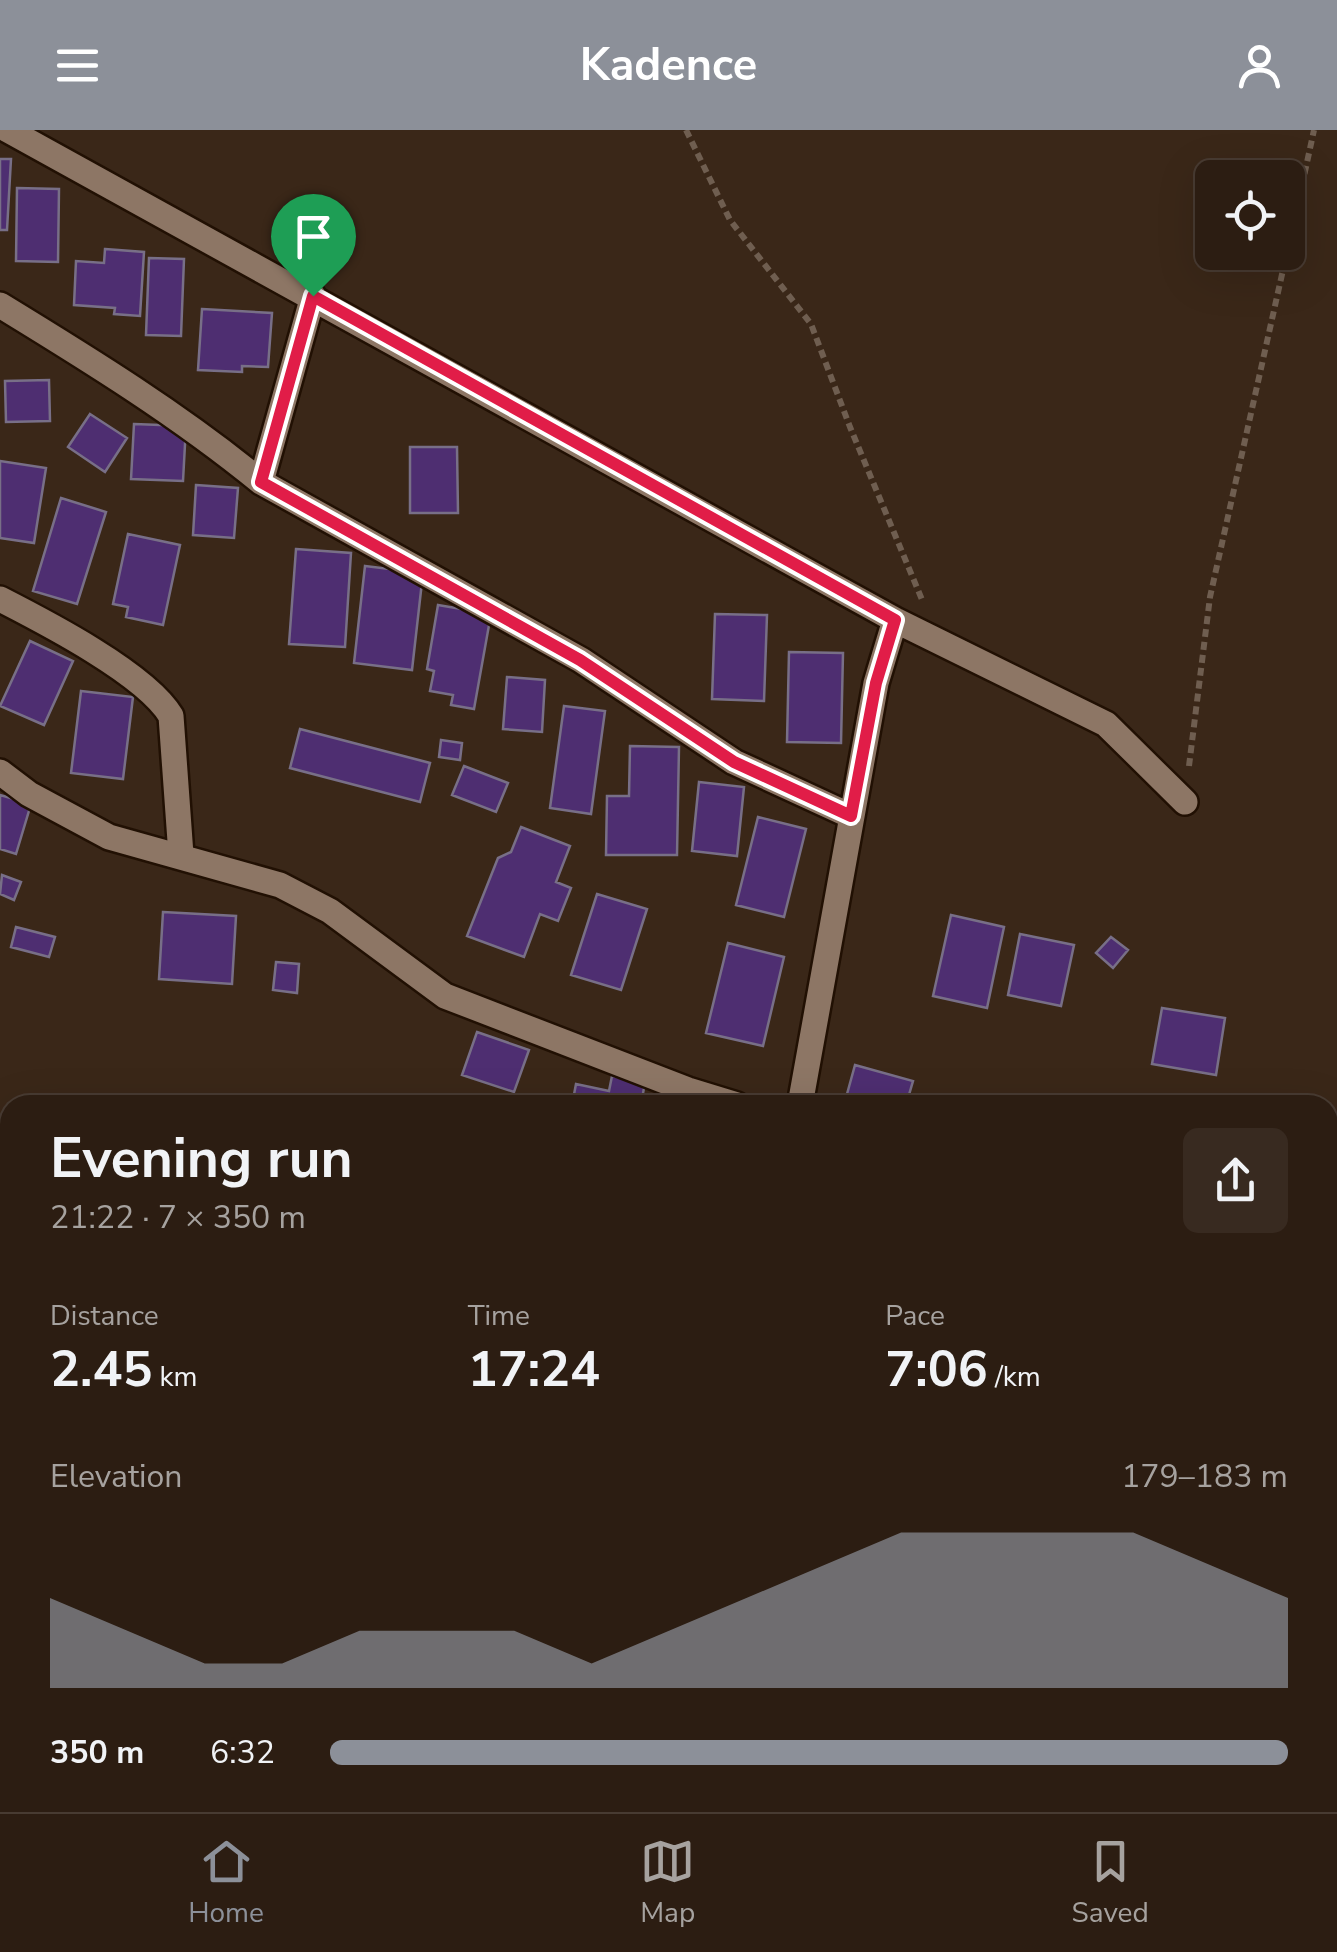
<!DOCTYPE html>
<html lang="en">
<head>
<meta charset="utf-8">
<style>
  body { margin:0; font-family:"Nunito Sans",sans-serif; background:#382a20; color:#f1f3f6; height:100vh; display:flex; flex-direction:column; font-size:38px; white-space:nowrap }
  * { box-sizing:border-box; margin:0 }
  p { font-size:32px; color:#a6a29f }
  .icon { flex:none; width:55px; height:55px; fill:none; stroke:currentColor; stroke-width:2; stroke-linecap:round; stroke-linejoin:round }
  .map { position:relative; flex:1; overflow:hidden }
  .panel { position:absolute; left:0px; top:965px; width:1338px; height:718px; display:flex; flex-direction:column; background:#2c1d12; border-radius:30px 30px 0 0; box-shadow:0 10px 40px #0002,0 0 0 2px #483b32 }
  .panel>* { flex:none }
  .controls { position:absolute; left:1195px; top:30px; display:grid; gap:20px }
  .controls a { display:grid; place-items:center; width:110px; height:110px; border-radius:15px; background:#2c1d12; box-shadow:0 10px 40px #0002,0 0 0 2px #483b32; font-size:50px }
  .pin { position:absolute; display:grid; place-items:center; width:85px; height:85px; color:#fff; margin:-102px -42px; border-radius:50% 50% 50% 0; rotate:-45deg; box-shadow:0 0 10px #0007 }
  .pin .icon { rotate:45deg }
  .round { display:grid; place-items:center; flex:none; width:105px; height:105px; border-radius:15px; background:#382a20 }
  .head { display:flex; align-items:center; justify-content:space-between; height:170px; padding:0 50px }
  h1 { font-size:55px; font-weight:700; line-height:75px }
  .figures { display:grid; grid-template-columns:repeat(3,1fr); gap:15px; height:170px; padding:10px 50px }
  .figures div { display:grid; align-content:center }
  .figures b { font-size:50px; font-weight:700 }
  .figures small { font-size:28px; font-weight:400 }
  .figures p { font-size:28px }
  .chart { height:280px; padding:20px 50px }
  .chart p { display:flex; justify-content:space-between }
  .chart svg { width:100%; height:180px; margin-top:10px; fill:#8c9099; opacity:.7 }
  ul { padding:0 50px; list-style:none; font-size:32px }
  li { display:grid; grid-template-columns:160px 120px 1fr; align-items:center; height:75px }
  li i { height:25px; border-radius:12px; background:#8c9099 }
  header { display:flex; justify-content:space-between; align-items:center; height:130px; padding:0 50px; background:#8c9099; color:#fff; font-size:45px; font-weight:700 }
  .tab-bar { display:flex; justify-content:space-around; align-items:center; height:140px; border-top:2px solid #483b32; background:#2c1d12; font-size:28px; color:#a6a29f }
  .tab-bar a { display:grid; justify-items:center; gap:5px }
  .tab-bar .on { color:#8c9099 }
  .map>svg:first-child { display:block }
</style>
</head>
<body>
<header><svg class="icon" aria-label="menu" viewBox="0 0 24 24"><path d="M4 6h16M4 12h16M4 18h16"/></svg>Kadence<svg class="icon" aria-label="person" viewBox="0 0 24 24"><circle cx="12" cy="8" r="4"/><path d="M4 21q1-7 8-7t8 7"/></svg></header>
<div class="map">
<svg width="1337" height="1682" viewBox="0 0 1337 1682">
  <rect width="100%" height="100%" fill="#3a2718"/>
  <!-- building -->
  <path fill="#4e2e71" stroke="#786f87" stroke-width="2.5" d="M 0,29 L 11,29 L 7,100 L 0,100 Z
    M 17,58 L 59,59 L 58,132 L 16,131 Z
    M 105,119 L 144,122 L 140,186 L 114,184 L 115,178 L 74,175 L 76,131 L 104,133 Z
    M 149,128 L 184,129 L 181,206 L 146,205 Z
    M 202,179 L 272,183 L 268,237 L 242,236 L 242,242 L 198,240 Z
    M 49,250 L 50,291 L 6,292 L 5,251 Z
    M 90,284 L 127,308 L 105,342 L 68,317 Z
    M 134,294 L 186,296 L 183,351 L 131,349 Z
    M 410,317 L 457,317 L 458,383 L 410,383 Z
    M 0,331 L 46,338 L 34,413 L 0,408 Z
    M 196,355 L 238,358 L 234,408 L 193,405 Z
    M 61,368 L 106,382 L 77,474 L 33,461 Z
    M 128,404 L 180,415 L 163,495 L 126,487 L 128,477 L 113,474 Z
    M 296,419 L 351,423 L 345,517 L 289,514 Z
    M 365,436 L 423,443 L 412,540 L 354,533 Z
    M 438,475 L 491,484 L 474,579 L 451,575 L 453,565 L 430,561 L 434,541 L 427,539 Z
    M 715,484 L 767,485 L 764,571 L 712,569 Z
    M 30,511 L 73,531 L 44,595 L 0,576 Z
    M 789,522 L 843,523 L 841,613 L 787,612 Z
    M 507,547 L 545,550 L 542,602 L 503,599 Z
    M 81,561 L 133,567 L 123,649 L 71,643 Z
    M 564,576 L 605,581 L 591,684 L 550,678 Z
    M 300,599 L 430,633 L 420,672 L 290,638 Z
    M 441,610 L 462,613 L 460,630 L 439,627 Z
    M 630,616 L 679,617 L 677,725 L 606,725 L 607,666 L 629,666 Z
    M 464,636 L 508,653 L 496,682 L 452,665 Z
    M 699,652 L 744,657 L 737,726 L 692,721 Z
    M 0,665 L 31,674 L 16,724 L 0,719 Z
    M 758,687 L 806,699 L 784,787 L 736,775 Z
    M 521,697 L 570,716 L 556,752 L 571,758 L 558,791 L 540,784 L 524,827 L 467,806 L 498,728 L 511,722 Z
    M 2,745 L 21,752 L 14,770 L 0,764 Z
    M 597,764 L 647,779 L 621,860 L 571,845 Z
    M 163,782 L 236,786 L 232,854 L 159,849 Z
    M 951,785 L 1004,797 L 987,878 L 933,866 Z
    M 16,797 L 55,807 L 49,827 L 11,817 Z
    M 1020,804 L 1074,815 L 1061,876 L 1008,865 Z
    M 1111,807 L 1128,820 L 1113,838 L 1096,823 Z
    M 728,813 L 784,827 L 763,916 L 706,903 Z
    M 276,832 L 299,834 L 297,863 L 273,860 Z
    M 1162,878 L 1225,888 L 1216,945 L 1152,934 Z
    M 477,902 L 529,920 L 514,962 L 462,945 Z
    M 855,935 L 913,951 L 906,975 L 844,975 Z
    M 612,946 L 645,952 L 641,975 L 572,975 L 576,954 L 609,961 Z"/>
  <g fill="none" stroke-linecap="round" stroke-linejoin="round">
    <!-- minor casing -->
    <g stroke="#211003" stroke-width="30">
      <path id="minor" d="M 8,0 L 895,490 L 1106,594 L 1185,672
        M 0,175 C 90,230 179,285 261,352 L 581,530 L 734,632 L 851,686
        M 261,352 L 313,166
        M 0,469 C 45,492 146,544 171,586 L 181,725
        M 0,642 L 29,664 L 109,707 L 280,755 L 330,781 L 445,866 L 688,960 L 737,975
        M 800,975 L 876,553 L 895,490"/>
    </g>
    <!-- highway casing -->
    <g stroke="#211003" stroke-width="35">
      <path id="highway" d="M 0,1334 L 10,1334
        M 1328,1493 L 1337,1494"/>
    </g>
    <!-- path -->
    <path stroke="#6f5e50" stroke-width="6" stroke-dasharray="8 5" stroke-linecap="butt" d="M 686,0 L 730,90 L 811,194 L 850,297 L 923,472
      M 1288,120 L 1314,0
      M 1189,636 L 1210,467 L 1287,122
      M 0,1606 L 10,1627
      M 18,1672 L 18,1682
      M 55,1682 L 58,1672
      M 1239,1682 L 1240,1672"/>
    <!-- minor -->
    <use href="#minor" stroke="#8d7665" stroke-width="25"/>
    <!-- highway -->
    <use href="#highway" stroke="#c8a35d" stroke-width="30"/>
  </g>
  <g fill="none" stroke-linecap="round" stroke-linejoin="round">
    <!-- route casing -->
    <g stroke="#fff" stroke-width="20">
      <path id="route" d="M 313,166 L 895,490 L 876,553 L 851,686 L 734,632 L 580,530 L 261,352 Z"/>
    </g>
    <!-- route -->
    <use href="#route" stroke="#e11d48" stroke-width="12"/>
  </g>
</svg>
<div class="controls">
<a><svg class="icon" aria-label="locate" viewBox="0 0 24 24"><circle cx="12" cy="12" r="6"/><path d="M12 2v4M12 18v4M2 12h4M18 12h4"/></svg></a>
</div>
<div class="pin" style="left:313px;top:166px;background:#1e9e55"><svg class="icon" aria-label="arrive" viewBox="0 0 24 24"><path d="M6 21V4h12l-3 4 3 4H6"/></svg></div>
<section class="panel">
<div class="head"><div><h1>Evening run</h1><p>21:22 · 7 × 350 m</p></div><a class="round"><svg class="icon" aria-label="share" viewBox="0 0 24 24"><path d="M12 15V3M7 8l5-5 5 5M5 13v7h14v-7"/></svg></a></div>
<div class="figures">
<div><p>Distance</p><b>2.45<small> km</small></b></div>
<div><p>Time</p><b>17:24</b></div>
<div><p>Pace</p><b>7:06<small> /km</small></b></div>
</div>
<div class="chart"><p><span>Elevation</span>179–183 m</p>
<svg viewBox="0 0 160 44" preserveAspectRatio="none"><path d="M0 44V22L10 30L20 38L30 38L40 30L50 30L60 30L70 38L80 30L90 22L100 14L110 6L120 6L130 6L140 6L150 14L160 22V44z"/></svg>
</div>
<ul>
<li><b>350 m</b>6:32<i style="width:100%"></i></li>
</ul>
</section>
</div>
<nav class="tab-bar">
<a class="on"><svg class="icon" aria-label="home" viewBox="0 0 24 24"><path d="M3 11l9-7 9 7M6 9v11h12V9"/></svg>Home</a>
<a><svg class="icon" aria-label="map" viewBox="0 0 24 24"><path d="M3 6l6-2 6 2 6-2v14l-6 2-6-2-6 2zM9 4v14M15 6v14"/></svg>Map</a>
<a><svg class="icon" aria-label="saved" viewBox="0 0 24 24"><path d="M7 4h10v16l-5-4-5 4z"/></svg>Saved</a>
</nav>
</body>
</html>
